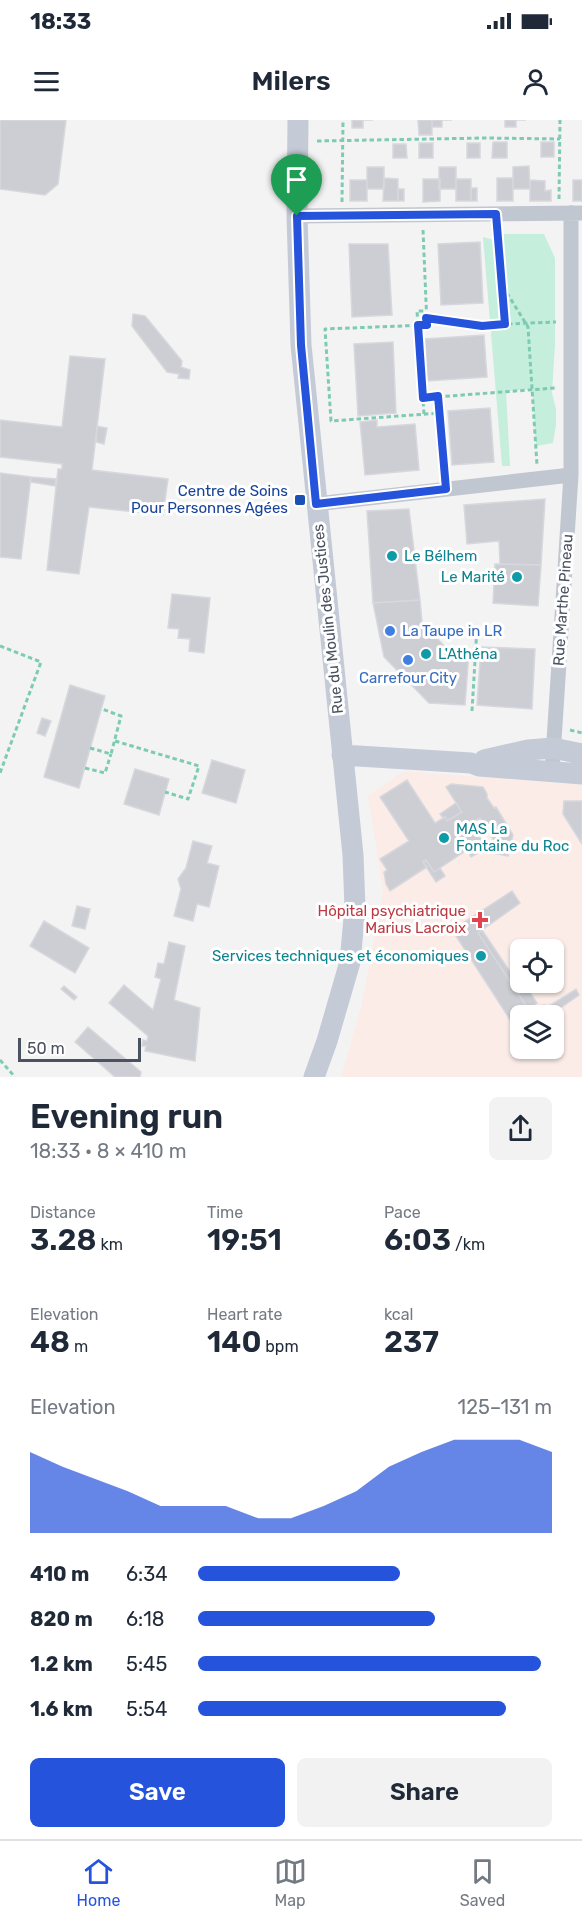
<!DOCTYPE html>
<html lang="en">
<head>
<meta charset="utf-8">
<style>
  body { margin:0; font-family:Rubik,sans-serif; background:#f2f2f3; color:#1f2937; height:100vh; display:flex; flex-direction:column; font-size:22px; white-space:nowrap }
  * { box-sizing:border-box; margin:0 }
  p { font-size:20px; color:#747a83 }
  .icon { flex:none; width:33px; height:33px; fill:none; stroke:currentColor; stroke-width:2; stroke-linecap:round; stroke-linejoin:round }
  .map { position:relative; height:957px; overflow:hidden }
  .details { display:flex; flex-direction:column; background:#fff; flex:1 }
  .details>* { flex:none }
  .controls { position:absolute; left:510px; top:819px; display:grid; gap:12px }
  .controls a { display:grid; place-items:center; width:54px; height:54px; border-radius:9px; background:#fff; box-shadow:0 2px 4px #0004; font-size:30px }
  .scale { position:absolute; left:18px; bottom:15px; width:123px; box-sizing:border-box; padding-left:6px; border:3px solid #4b525f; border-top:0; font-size:16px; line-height:21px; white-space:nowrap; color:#4b525f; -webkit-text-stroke:4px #fff; paint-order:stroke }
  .pin { position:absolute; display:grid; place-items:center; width:51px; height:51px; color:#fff; margin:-62px -26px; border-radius:50% 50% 50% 0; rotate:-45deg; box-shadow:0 0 6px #0007 }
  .pin .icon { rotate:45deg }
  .round { display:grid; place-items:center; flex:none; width:63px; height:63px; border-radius:9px; background:#f2f2f3 }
  .overview { display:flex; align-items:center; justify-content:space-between; height:102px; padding:0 30px }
  h1 { font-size:33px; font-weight:600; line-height:45px }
  .figures { display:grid; grid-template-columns:repeat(3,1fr); gap:9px; height:102px; padding:6px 30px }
  .figures div { display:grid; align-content:center }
  .figures b { font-size:30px; font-weight:600 }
  .figures small { font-size:16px; font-weight:400 }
  .figures p { font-size:16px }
  .chart { height:168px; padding:12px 30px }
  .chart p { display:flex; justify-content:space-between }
  .chart svg { width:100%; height:108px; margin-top:6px; fill:#2553dc; opacity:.7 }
  .action { display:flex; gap:12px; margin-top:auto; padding:12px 30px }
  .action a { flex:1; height:69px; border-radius:9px; background:#2553dc; color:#fff; font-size:24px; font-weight:600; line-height:69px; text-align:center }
  .action a+a { background:#f2f2f3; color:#1f2937 }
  ul { padding:0 30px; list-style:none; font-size:20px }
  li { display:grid; grid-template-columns:96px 72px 1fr; align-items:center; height:45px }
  li i { height:15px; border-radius:8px; background:#2553dc }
  .status { display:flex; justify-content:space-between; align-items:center; height:42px; padding:0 30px; background:#fff; direction:ltr }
  .status svg { height:16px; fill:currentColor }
  header { display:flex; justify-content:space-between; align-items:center; height:78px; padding:0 30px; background:#fff; font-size:27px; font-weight:600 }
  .menu { display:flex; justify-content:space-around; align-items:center; height:84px; border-top:2px solid #e0e1e3; background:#fff; font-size:16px; color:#747a83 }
  .menu a { display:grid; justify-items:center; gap:3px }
  .menu .current { color:#2553dc }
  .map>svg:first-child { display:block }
</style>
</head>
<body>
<div class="status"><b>18:33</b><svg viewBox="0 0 49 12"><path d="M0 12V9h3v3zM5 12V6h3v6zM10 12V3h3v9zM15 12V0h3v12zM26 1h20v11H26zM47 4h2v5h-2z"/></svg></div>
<header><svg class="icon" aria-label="menu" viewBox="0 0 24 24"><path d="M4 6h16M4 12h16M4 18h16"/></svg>Milers<svg class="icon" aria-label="person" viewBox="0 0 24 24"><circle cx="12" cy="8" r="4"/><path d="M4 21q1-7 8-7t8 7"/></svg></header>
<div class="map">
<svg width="582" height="957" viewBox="0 0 582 957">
  <rect width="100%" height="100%" fill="#f4f3f3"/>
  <!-- medical -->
  <path fill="#fbece7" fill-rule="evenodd" d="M 403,651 L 582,665 L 582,957 L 341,957 L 362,883 L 383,771 L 368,676 ZM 520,830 L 554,830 L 554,862 L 520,862 ZM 520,896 L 554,896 L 554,928 L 520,928 Z"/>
  <!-- green -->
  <path fill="#c5eedd" d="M 502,114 L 544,114 L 555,138 L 555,224 L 552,273 L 556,289 L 556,305 L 553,323 L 536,326 L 532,269 L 506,271 L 510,346 L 502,346 L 483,117 L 494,120 L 502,119 Z"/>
  <!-- building -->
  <path fill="#cdced4" stroke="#d7d8dd" stroke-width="1.5" d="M 0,0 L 66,0 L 58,64 L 45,75 L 0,69 Z
    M 352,0 L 373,0 L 363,0 L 363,8 L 352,8 Z
    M 418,0 L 432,0 L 432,15 L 419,15 Z
    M 432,0 L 452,0 L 442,0 L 442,7 L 432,7 Z
    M 505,0 L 526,0 L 516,0 L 516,7 L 505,7 Z
    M 493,22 L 507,22 L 507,38 L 492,38 Z
    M 541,22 L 554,22 L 554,37 L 541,37 Z
    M 419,23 L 433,23 L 433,38 L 419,38 Z
    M 467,23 L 480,23 L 480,38 L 467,38 Z
    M 393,24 L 406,24 L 407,38 L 393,38 Z
    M 529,46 L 530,69 L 513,69 L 513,47 Z
    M 367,47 L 384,47 L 384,69 L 367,69 Z
    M 439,47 L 456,47 L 456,69 L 439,69 Z
    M 384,58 L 398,59 L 398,81 L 383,81 Z
    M 497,58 L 513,58 L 513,81 L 497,81 Z
    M 423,59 L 440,59 L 440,81 L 423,82 Z
    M 456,59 L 471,59 L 471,81 L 456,81 Z
    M 350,60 L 367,60 L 367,81 L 350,81 Z
    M 530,60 L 545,61 L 545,71 L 551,70 L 551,81 L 530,81 Z
    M 573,60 L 582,60 L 582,81 L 573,81 Z
    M 471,68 L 477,68 L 477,81 L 471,81 Z
    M 398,69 L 404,69 L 404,81 L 398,81 Z
    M 480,122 L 483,183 L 441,185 L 438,124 Z
    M 349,124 L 388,124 L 392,195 L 352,197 Z
    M 133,194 L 145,196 L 182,241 L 181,247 L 190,250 L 189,259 L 178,258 L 179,254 L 167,252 L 132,206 Z
    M 484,215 L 487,257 L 427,261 L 425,219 Z
    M 393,222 L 396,293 L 358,296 L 354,224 Z
    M 70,236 L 105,239 L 92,350 L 168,359 L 163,395 L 89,387 L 79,454 L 47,450 L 58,349 L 62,349 L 62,344 L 0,337 L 0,300 L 62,307 Z
    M 490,288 L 494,342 L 452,345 L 448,291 Z
    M 377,300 L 377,307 L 415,304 L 419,350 L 365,355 L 360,302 Z
    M 97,306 L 107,308 L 104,324 L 96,322 Z
    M 0,353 L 31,357 L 21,439 L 0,437 Z
    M 31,357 L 56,359 L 55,366 L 30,362 Z
    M 545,379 L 541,445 L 500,444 L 499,421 L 467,424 L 464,385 Z
    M 409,389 L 420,480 L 373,483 L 367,391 Z
    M 495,444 L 541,445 L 538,486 L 493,483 Z
    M 172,474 L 210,478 L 204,533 L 189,531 L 190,519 L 178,518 L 179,509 L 168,508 Z
    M 420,480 L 422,502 L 449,531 L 469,531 L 465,585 L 429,583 L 384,537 L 373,483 Z
    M 481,527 L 535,529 L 532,589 L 477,585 Z
    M 70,565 L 105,576 L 79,668 L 44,657 Z
    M 42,598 L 51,601 L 45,616 L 37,613 Z
    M 212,640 L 245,650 L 236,683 L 202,673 Z
    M 135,649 L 169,659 L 159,695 L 124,684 Z
    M 407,660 L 435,703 L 445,697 L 447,701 L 462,692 L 446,667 L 451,664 L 483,667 L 487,674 L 487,678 L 494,688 L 496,687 L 513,715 L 508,736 L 493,733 L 495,722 L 480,698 L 471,703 L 482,721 L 475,725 L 480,732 L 471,737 L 467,730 L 434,752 L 426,740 L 423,742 L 427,747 L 390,771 L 386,764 L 384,752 L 387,750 L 380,739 L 409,721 L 380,677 Z
    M 564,681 L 582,681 L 582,724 L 563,694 Z
    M 456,683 L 462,692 L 447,701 L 445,697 L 443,698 L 440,694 Z
    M 193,721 L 212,726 L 207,743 L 219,746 L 209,787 L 197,784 L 193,801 L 174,796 L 181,769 L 178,759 L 186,748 Z
    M 426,740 L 434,752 L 440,748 L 445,756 L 436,762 L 423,742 Z
    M 512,771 L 520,783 L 478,813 L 531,893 L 544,885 L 546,888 L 576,869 L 579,875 L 549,896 L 520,896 L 520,915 L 452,810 Z
    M 77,786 L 90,789 L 85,809 L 72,806 Z
    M 44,801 L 89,828 L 75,853 L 30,826 Z
    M 482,810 L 517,862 L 520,860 L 520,862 L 523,862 L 537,883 L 533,886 L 535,890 L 531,893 L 478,813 Z
    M 169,822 L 185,826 L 174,880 L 200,888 L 195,941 L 145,931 L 146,926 L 142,926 L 143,920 L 147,921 L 148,916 L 109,883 L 124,865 L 153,890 L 161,859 L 155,857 L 158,843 L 164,844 Z
    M 64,866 L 77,877 L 74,880 L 61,869 Z
    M 88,907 L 141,952 L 140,957 L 115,957 L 75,922 Z"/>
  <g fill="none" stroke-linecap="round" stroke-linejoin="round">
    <!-- path -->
    <path stroke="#7ecbb3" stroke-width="3" stroke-dasharray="4.5 3" stroke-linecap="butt" d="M 317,21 L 485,18 L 560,19
      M 559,79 L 560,0
      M 342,82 L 343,0
      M 498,107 L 502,165 L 528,207 L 537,345
      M 423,110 L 427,205 L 325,209 L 331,301 L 440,293
      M 502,167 L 505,204
      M 426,198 L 482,205 L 556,202
      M 438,276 L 445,356
      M 423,278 L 555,268
      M 424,294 L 417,191 L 426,191
      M 0,526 L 41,542 L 0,653
      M 472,591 L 477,507
      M 570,610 L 582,613
      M 115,621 L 199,646 L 188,679 L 165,672
      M 90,628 L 111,634 L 121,596 L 102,589
      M 85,648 L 105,653 L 111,634
      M 0,940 L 15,957"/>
    <!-- street -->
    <path stroke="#c1c7d0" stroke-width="15" d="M 297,96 L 582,93
      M 316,384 L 571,355
      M 552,652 L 571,355 L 571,93"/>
    <!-- secondary -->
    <path stroke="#c5cad7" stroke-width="21" d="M 298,0 L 297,96 L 301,225 L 353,735 L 355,788 L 350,842 L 327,921 L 314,957
      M 342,635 L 471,643 L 479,646 L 582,654
      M 484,640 L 528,630 L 553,628 L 582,634"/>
  </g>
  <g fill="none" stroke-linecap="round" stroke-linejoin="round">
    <!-- route casing -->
    <g stroke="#fff" stroke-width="12">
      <path id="route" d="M 496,94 L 505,204 L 482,206 L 426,198 L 427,205 L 418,205 L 423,278 L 438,276 L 446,369 L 316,384 L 301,225 L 297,96 Z"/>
    </g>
    <!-- route -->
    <use href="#route" stroke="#2553dc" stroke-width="8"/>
  </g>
  <!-- markers -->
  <rect fill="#1a4fb4" stroke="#fff" stroke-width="2" x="294" y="374" width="12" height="12" rx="3"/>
  <g fill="#0f9aa8" stroke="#fff" stroke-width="2">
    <circle cx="392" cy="436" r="6"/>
    <circle cx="517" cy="457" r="6"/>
    <circle cx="426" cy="534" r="6"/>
    <circle cx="444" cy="718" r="6"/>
    <circle cx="481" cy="836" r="6"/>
  </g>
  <g fill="#3f7fe0" stroke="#fff" stroke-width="2">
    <circle cx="390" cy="511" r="6"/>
    <circle cx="408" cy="540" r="6"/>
  </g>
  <path fill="#e0444e" stroke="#fff" stroke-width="2" d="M477 791h6v6h6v6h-6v6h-6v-6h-6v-6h6z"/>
  <g text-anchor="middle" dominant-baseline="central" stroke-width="6" stroke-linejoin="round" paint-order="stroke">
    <!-- transit labels -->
    <g font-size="15" fill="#164399" stroke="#fff" text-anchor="end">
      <text x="288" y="371">Centre de Soins<tspan x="288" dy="17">Pour Personnes Agées</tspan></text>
    </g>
    <!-- culture labels -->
    <g font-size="15" fill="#0d838f" stroke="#fff" text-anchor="start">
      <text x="404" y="436">Le Bélhem</text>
      <text x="505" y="457" text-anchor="end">Le Marité</text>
      <text x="438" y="534">L'Athéna</text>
      <text x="456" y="709">MAS La<tspan x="456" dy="17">Fontaine du Roc</tspan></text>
      <text x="469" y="836" text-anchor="end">Services techniques et économiques</text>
    </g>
    <!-- street labels -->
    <g font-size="15" fill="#4b525f" stroke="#fff">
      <text transform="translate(563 480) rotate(-86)">Rue Marthe Pineau</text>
      <text transform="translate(328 499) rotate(-96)">Rue du Moulin des Justices</text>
    </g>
    <!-- shop labels -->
    <g font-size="15" fill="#366cbe" stroke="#fff" text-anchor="start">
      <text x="402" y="511">La Taupe in LR</text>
      <text x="408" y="558" text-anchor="middle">Carrefour City</text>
    </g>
    <!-- health labels -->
    <g font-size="15" fill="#be3a42" stroke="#fff" text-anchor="end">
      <text x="466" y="791">Hôpital psychiatrique<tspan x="466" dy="17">Marius Lacroix</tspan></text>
    </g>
  </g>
</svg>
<div class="controls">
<a><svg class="icon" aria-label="locate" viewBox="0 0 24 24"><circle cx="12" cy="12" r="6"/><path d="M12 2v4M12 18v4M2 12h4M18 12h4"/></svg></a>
<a><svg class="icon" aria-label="layers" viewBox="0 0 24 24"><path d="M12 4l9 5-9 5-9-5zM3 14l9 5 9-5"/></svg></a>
</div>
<div class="scale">50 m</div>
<div class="pin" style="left:297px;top:96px;background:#1e9e55"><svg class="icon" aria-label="arrive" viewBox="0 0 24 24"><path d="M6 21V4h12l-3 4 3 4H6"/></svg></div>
</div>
<section class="details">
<div class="overview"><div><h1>Evening run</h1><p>18:33 · 8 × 410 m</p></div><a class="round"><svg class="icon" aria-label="share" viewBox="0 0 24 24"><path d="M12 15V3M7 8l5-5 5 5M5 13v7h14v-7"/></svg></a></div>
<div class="figures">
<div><p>Distance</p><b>3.28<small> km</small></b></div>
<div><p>Time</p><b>19:51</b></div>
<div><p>Pace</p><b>6:03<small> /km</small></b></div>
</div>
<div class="figures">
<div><p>Elevation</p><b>48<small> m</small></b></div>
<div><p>Heart rate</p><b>140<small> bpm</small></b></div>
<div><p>kcal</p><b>237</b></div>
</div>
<div class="chart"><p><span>Elevation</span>125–131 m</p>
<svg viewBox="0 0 160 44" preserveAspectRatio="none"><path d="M0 44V11L10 17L20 22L30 27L40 33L50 33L60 33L70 38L80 38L90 33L100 27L110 17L120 11L130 6L140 6L150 6L160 11V44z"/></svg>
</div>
<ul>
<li><b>410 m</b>6:34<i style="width:57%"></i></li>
<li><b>820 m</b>6:18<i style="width:67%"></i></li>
<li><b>1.2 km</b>5:45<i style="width:97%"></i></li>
<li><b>1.6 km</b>5:54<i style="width:87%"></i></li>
</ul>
<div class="action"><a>Save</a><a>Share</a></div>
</section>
<nav class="menu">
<a class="current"><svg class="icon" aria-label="home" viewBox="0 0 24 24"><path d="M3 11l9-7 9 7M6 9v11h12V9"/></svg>Home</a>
<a><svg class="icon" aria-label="map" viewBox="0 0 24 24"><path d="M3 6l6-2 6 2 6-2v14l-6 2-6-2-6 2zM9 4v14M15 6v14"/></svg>Map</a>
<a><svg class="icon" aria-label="saved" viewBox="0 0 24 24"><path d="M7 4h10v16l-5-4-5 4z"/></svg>Saved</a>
</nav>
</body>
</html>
